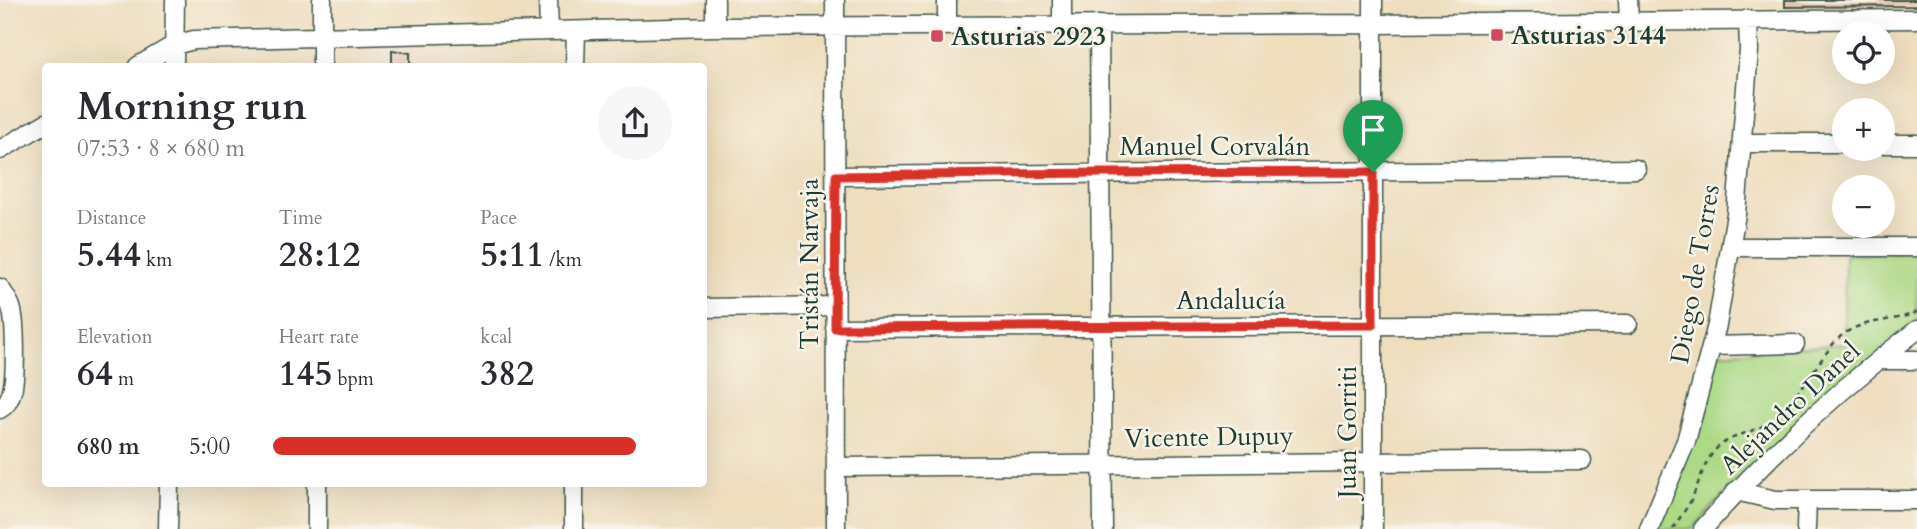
<!DOCTYPE html>
<html lang="en">
<head>
<meta charset="utf-8">
<style>
  body { margin:0; font-family:Cardo,serif; background:#f7f7f7; color:#2b2b33; height:100vh; display:flex; flex-direction:column; font-size:26px; white-space:nowrap }
  * { box-sizing:border-box; margin:0 }
  p { font-size:23px; color:#7c7c81 }
  .icon { flex:none; width:38px; height:38px; fill:none; stroke:currentColor; stroke-width:2; stroke-linecap:round; stroke-linejoin:round }
  .map { position:relative; flex:1; overflow:hidden }
  .side { position:absolute; left:42px; top:63px; width:665px; height:424px; display:flex; flex-direction:column; background:#fff; border-radius:7px; box-shadow:0 7px 28px #0002 }
  .side>* { flex:none }
  .controls { position:absolute; left:1832px; top:21px; display:grid; gap:14px }
  .controls a { display:grid; place-items:center; width:63px; height:63px; border-radius:50%; background:#fff; box-shadow:0 7px 28px #0002; font-size:35px }
  .pin { position:absolute; display:grid; place-items:center; width:60px; height:60px; color:#fff; margin:-72px -30px; border-radius:50% 50% 50% 0; rotate:-45deg; box-shadow:0 0 7px #0007 }
  .pin .icon { rotate:45deg }
  .round { display:grid; place-items:center; flex:none; width:74px; height:74px; border-radius:37px; background:#f7f7f7 }
  .summary { display:flex; align-items:center; justify-content:space-between; height:119px; padding:0 35px }
  h1 { font-size:38px; font-weight:700; line-height:52px }
  .stats { display:grid; grid-template-columns:repeat(3,1fr); gap:10px; height:119px; padding:7px 35px }
  .stats div { display:grid; align-content:center }
  .stats b { font-size:35px; font-weight:700 }
  .stats small { font-size:19px; font-weight:400 }
  .stats p { font-size:19px }
  ul { padding:0 35px; list-style:none; font-size:23px }
  li { display:grid; grid-template-columns:112px 84px 1fr; align-items:center; height:52px }
  li i { height:18px; border-radius:9px; background:#d93025 }
  .map>svg:first-child { display:block }
</style>
</head>
<body>
<div class="map">
<svg width="1917" height="529" viewBox="0 0 1917 529">
  <rect width="100%" height="100%" fill="#f7f3e8"/>
  <filter id="ink" filterUnits="userSpaceOnUse"><feTurbulence type="fractalNoise" baseFrequency=".0143" numOctaves="2"/><feDisplacementMap in="SourceGraphic" scale="14" xChannelSelector="R" yChannelSelector="G"/><feConvolveMatrix kernelMatrix="1 2 1 2 8 2 1 2 1" color-interpolation-filters="sRGB"/></filter>
  <filter id="wash" filterUnits="userSpaceOnUse"><feTurbulence type="fractalNoise" baseFrequency=".00686" numOctaves="4" result="noise"/><feDisplacementMap in="SourceGraphic" scale="28" xChannelSelector="R" yChannelSelector="G"/><feGaussianBlur stdDeviation="1.57" result="paint"/><feColorMatrix in="noise" values="0 0 0 0 0 0 0 0 0 0 0 0 0 0 0 0 0 1.4 0 .05"/><feComposite in="paint" operator="in"/></filter>
  <g filter="url(#wash)">
    <rect width="100%" height="100%" fill="#eedebe"/>
    <!-- green -->
    <path fill="#acd985" stroke="#668b5c" stroke-width="2" d="M 1917,252 L 1917,321 L 1734,483 L 1693,529 L 1658,529 L 1717,353 L 1844,344 L 1845,254 Z"/>
    <g id="blocks">
      <!-- building -->
      <path fill="#e2b596" d="M 1785,0 L 1917,0 L 1917,6 L 1785,7 Z
        M 392,50 L 410,53 L 410,66 L 392,66 Z"/>
    </g>
  </g>
  <g filter="url(#ink)">
    <use href="#blocks" fill-opacity="0" stroke="#3e5549" stroke-width="2"/>
    <g fill="none" stroke-linecap="round" stroke-linejoin="round">
      <!-- minor casing -->
      <g stroke="#3e5549" stroke-width="21">
        <path id="minor" d="M 548,0 L 549,31
          M 715,0 L 715,27
          M 835,0 L 836,529
          M 1062,0 L 1062,24
          M 1373,0 L 1373,529
          M 1628,0 L 1629,21
          M 947,25 L 947,0
          M 1099,25 L 1103,529
          M 138,66 L 174,45 L 194,40 L 715,27 L 1373,24 L 1917,19
          M 174,66 L 175,0
          M 322,66 L 322,0
          M 575,66 L 576,31
          M 1743,143 L 1844,143
          M 1883,144 L 1917,144
          M 0,150 L 46,123
          M 836,176 L 1636,169
          M 1731,247 L 1917,247
          M 0,288 C 4,294 9,301 11,307 C 16,321 16,377 12,391 C 10,399 7,405 0,409
          M 704,308 L 835,306
          M 835,328 L 1628,324
          M 1712,346 L 1795,344
          M 1880,360 L 1917,360
          M 836,467 L 1582,460
          M 1736,491 L 1775,500 L 1917,500
          M 168,529 L 169,483
          M 317,529 L 317,483
          M 574,529 L 574,483
          M 1649,529 L 1686,441 L 1717,325 L 1736,214 L 1749,50 L 1748,19
          M 1703,529 C 1767,456 1839,389 1917,330
          M 1806,529 L 1807,500"/>
      </g>
      <!-- path -->
      <path stroke="#3e5549" stroke-width="2.5" stroke-dasharray="5 5" stroke-linecap="butt" d="M 1673,529 C 1678,520 1685,511 1690,502 C 1699,485 1703,463 1716,449 C 1733,432 1761,433 1777,416 C 1791,402 1803,386 1814,370 C 1824,357 1832,342 1845,333 C 1866,319 1895,322 1917,312"/>
      <!-- minor -->
      <use href="#minor" stroke="#fff" stroke-width="18"/>
    </g>
  </g>
  <g fill="none" stroke-linecap="round" stroke-linejoin="round" filter="url(#ink)">
    <!-- route casing -->
    <g stroke="#fff" stroke-width="14">
      <path id="route" d="M 1373,172 L 1373,325 L 835,328 L 836,176 L 1100,173 Z"/>
    </g>
    <!-- route -->
    <use href="#route" stroke="#d93025" stroke-width="9"/>
  </g>
  <!-- markers -->
  <g fill="#d1495b" stroke="#f7f3e8" stroke-width="2.5">
    <rect x="1490" y="28" width="14" height="14" rx="3.5"/>
    <rect x="930" y="29" width="14" height="14" rx="3.5"/>
  </g>
  <g text-anchor="middle" dominant-baseline="central" stroke-width="5" stroke-linejoin="round" paint-order="stroke">
    <!-- poi labels -->
    <g font-size="26" font-weight="bold" fill="#1f3d34" stroke="#f7f3e8" text-anchor="start">
      <text x="1511" y="35">Asturias 3144</text>
      <text x="951" y="36">Asturias 2923</text>
    </g>
    <!-- street labels -->
    <g font-size="26" fill="#1f3d34" stroke="#f7f3e8">
      <text x="1215" y="146">Manuel Corvalán</text>
      <text transform="translate(809 264) rotate(-90)">Tristán Narvaja</text>
      <text transform="translate(1695 274) rotate(-80)">Diego de Torres</text>
      <text x="1231" y="300">Andalucía</text>
      <text transform="translate(1790 408) rotate(-43)">Alejandro Danel</text>
      <text transform="translate(1347 432) rotate(-90)">Juan Gorriti</text>
      <text transform="translate(1209 437) rotate(-1)">Vicente Dupuy</text>
    </g>
  </g>
</svg>
<div class="controls">
<a><svg class="icon" aria-label="locate" viewBox="0 0 24 24"><circle cx="12" cy="12" r="6"/><path d="M12 2v4M12 18v4M2 12h4M18 12h4"/></svg></a>
<a>+</a>
<a>−</a>
</div>
<div class="pin" style="left:1373px;top:172px;background:#1e9e55"><svg class="icon" aria-label="arrive" viewBox="0 0 24 24"><path d="M6 21V4h12l-3 4 3 4H6"/></svg></div>
<section class="side">
<div class="summary"><div><h1>Morning run</h1><p>07:53 · 8 × 680 m</p></div><a class="round"><svg class="icon" aria-label="share" viewBox="0 0 24 24"><path d="M12 15V3M7 8l5-5 5 5M5 13v7h14v-7"/></svg></a></div>
<div class="stats">
<div><p>Distance</p><b>5.44<small> km</small></b></div>
<div><p>Time</p><b>28:12</b></div>
<div><p>Pace</p><b>5:11<small> /km</small></b></div>
</div>
<div class="stats">
<div><p>Elevation</p><b>64<small> m</small></b></div>
<div><p>Heart rate</p><b>145<small> bpm</small></b></div>
<div><p>kcal</p><b>382</b></div>
</div>
<ul>
<li><b>680 m</b>5:00<i style="width:91%"></i></li>
</ul>
</section>
</div>
</body>
</html>
